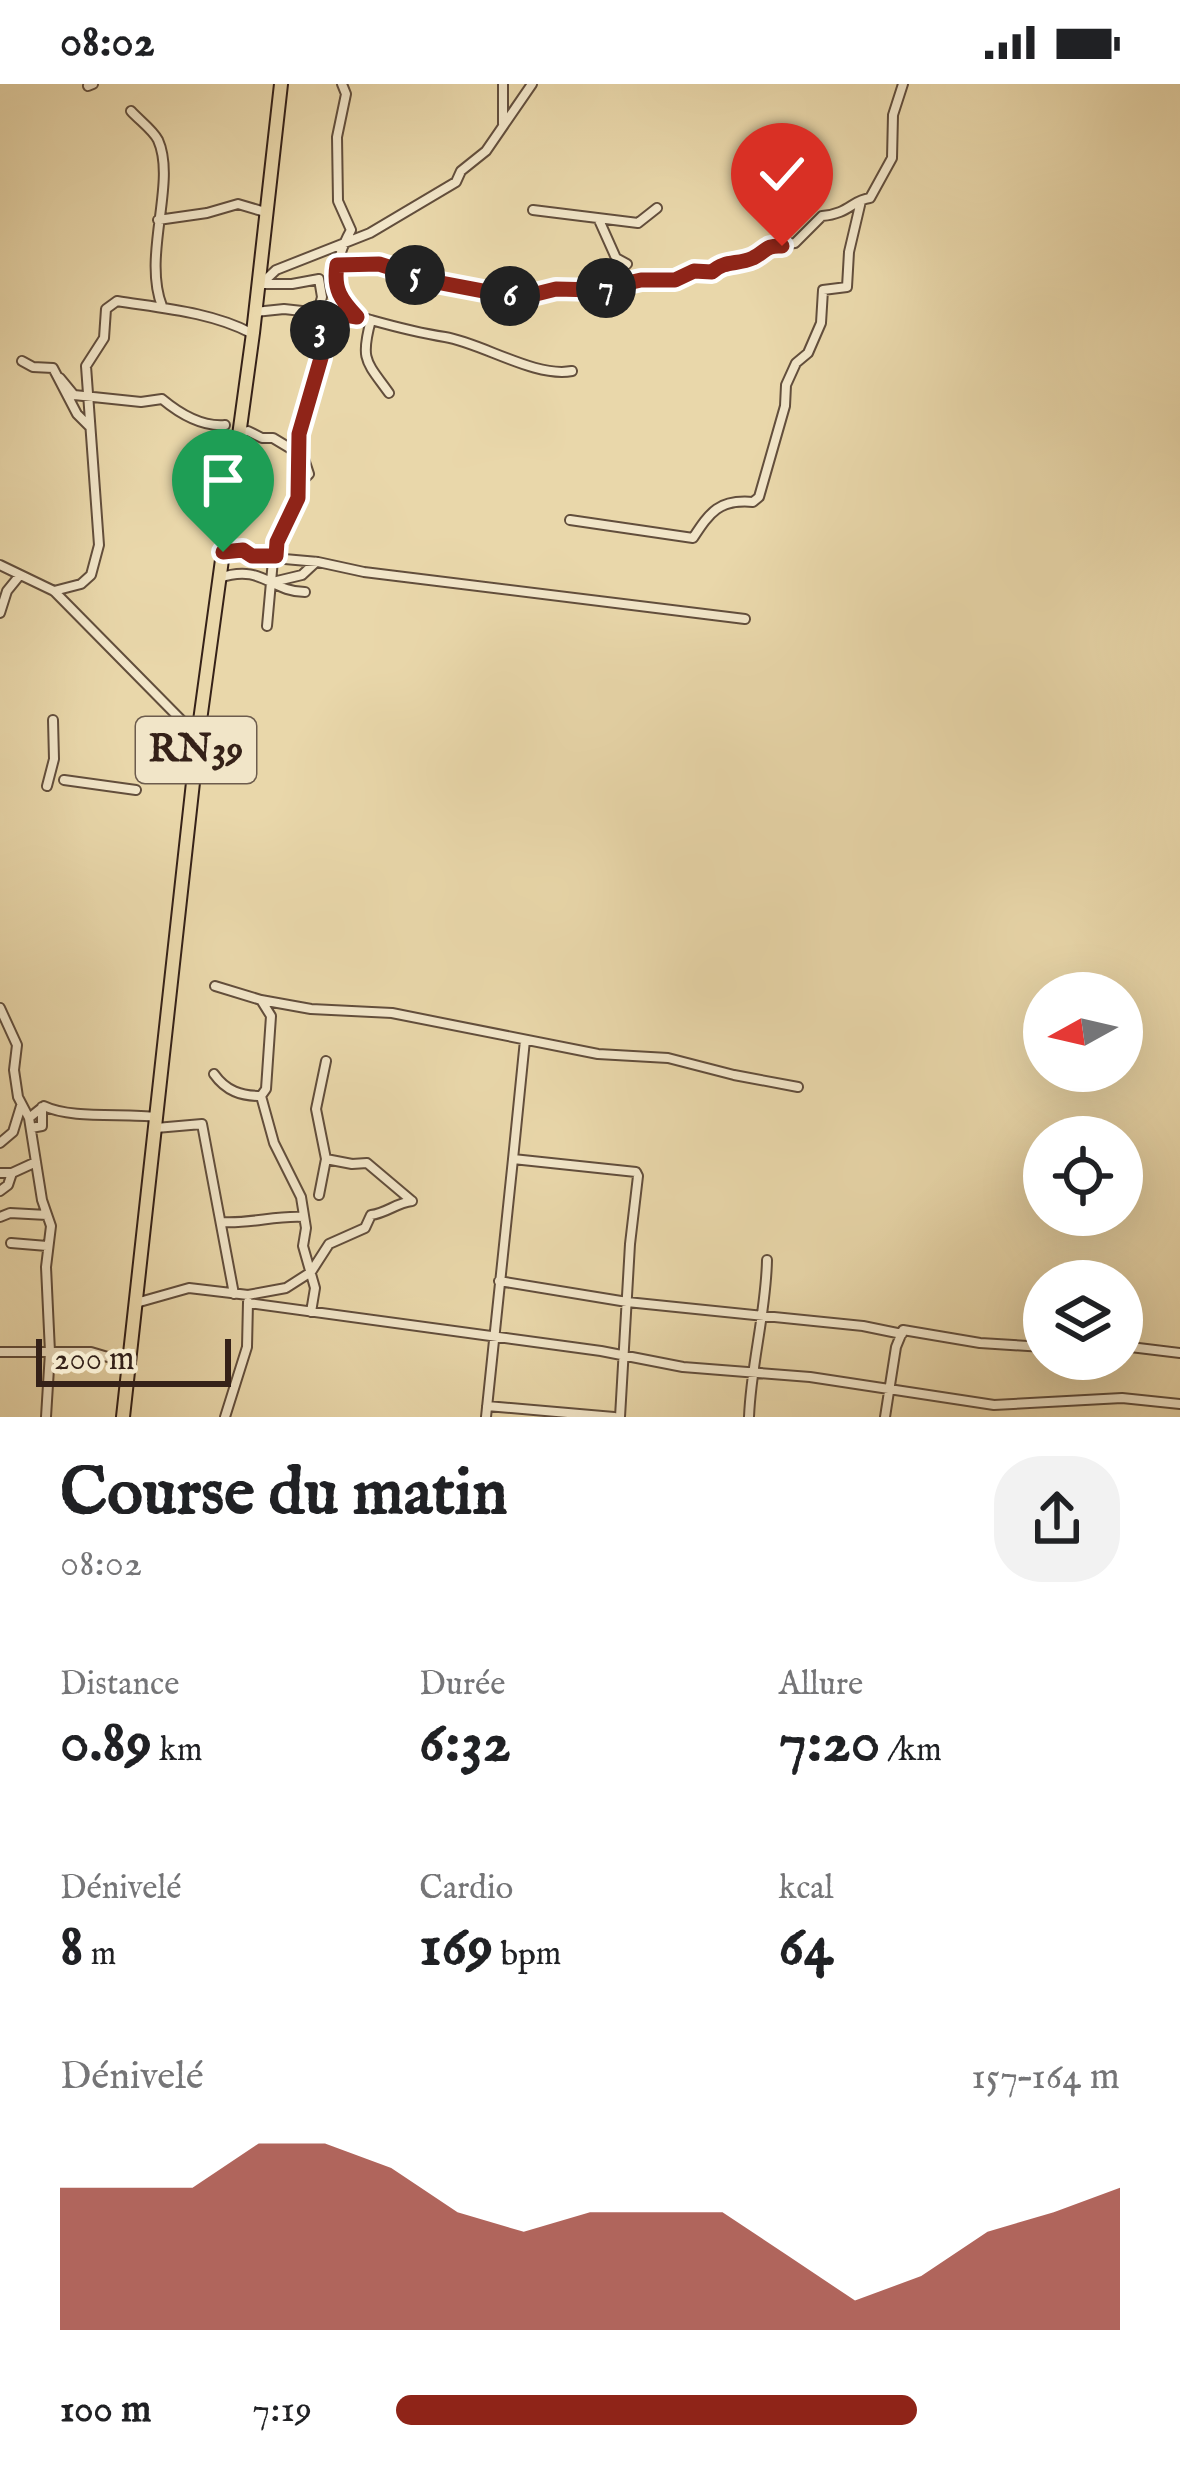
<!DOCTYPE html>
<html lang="fr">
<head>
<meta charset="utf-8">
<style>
  body { margin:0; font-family:"IM FELL English",serif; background:#f2f2f2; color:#202124; height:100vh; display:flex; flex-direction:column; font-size:45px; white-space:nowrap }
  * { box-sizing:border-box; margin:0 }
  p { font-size:39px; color:#757577 }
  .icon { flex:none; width:66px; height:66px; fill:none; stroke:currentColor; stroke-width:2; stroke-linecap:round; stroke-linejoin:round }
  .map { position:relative; height:1333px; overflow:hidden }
  .details { display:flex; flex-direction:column; background:#fff; flex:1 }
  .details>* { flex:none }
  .needle { width:78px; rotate:262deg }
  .tools { position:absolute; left:1023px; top:888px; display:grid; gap:24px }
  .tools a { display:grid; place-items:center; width:120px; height:120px; border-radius:50%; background:#fff; box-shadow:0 12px 48px #0002; font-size:60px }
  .scale { position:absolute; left:36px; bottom:30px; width:195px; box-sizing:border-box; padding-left:12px; border:6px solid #352118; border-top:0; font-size:33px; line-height:42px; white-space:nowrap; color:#352118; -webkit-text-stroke:9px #f1e5c8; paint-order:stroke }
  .pin { position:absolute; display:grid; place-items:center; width:102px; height:102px; color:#fff; margin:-123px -51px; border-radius:50% 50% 50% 0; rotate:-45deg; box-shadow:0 0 12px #0007 }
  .pin .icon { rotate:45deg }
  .km { position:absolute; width:60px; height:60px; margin:-30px; border-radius:50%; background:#222; color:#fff; font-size:33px; line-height:60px; text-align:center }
  .round { display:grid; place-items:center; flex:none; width:126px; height:126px; border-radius:48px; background:#f2f2f2 }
  .overview { display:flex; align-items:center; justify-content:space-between; height:204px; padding:0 60px }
  h1 { font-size:66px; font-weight:700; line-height:90px }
  .figures { display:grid; grid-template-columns:repeat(3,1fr); gap:18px; height:204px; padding:12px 60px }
  .figures div { display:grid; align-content:center }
  .figures b { font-size:60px; font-weight:700 }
  .figures small { font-size:33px; font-weight:400 }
  .figures p { font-size:33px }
  .chart { height:336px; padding:24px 60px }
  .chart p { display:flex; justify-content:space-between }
  .chart svg { width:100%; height:216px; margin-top:12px; fill:#8f2418; opacity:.7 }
  ul { padding:0 60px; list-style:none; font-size:39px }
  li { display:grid; grid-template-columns:192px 144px 1fr; align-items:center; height:90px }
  li i { height:30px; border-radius:15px; background:#8f2418 }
  .status { display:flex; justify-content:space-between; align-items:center; height:84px; padding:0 60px; background:#fff; direction:ltr }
  .status svg { height:33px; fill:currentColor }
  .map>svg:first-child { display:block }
</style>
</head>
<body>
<div class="status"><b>08:02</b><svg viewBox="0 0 49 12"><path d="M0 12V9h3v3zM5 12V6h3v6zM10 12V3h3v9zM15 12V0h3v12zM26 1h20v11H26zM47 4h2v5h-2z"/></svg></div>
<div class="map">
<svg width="1180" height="1333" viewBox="0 0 1180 1333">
  <rect width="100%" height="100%" fill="#e9d7aa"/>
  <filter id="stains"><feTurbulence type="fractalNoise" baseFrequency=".00167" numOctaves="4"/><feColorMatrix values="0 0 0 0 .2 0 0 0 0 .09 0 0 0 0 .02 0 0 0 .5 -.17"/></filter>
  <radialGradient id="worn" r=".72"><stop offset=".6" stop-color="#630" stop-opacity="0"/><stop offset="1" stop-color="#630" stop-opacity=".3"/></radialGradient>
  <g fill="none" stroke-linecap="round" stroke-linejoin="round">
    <!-- minor casing -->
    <g stroke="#624e3c" stroke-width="12">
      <path id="minor" d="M 342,0 L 346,10 L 337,53 L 338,117 L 351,146 C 333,178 325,226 371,236 C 360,276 366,277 389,309
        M 88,2 L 93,0
        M 131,27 C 139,36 153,46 158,56 C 177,98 142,171 162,222
        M 503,40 L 503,0
        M 533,126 L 638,139 L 657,124
        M 158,136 L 207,129 L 238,120 L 265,128
        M 599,136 L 616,174 L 627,180
        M 337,181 L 379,180 L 436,198 L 520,214 L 556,205 L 597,206 L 641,196 L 675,196 L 693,187 L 712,188 L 722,179 L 750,175 L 765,163 L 795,159 L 822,132 C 849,130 852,116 870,114 L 892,74 L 893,31 L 903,0
        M 260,200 L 292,200 L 319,195 L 322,213 L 317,231 L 321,250 L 317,261 L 321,274 L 319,290 L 299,350 L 298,414 L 274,465 L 267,542
        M 260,201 L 276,186 L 370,149 L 456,98 L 461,87 L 486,67 L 532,0
        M 255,228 L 284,225 L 356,233
        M 371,236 C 396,243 419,249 445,253 C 482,259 535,294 572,287
        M 22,277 L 33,283 L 53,284 L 77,330 L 89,342
        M 60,294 L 74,311 L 141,318 L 162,315 C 180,330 201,343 225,341
        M 241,349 L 248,347 L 262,354 L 273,354 L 303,372 L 309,390 L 302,397
        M 570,436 L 693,454 C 710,428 719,415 753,418 L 759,413 L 785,322 L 786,301 L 796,279 L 808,269 L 821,239 L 823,206 L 847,203 L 849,168 L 861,117
        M 224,468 L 243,465 L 252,472 L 318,478 L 364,488 L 745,535
        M 0,481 L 54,507 L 197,652
        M 219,494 C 263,479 270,508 305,508
        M 277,497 L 302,491 L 316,478
        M 54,507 L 81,500 L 91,491 L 99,461 L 86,282 L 104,254 L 106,225 L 117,217 C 161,224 211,228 251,249
        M 0,529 L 7,507 L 20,491
        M 64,696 L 136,706
        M 47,702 L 54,675 L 53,636
        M 215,902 L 261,916 L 271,932 L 266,1005 L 261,1012 L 274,1059 L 301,1113 L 306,1144 L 303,1162 L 315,1204 L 311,1228
        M 261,916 L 311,925 L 392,929 L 598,970 L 668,974 L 734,991 L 798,1003
        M 0,924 L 17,961 L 14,986 L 18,1013 L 29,1034 L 42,1116 L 51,1142 L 46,1183 L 50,1268 L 46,1333
        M 525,956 L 513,1075 L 636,1088 L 638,1092 L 630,1160 L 620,1333
        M 214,990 C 226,1007 241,1012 261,1012
        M 29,1034 L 44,1022 C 70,1035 124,1029 156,1033
        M 31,1044 L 42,1042 L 42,1023
        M 156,1044 L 202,1040 L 234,1210
        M 0,1059 L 13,1048 L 21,1022
        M 326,1075 L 352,1080 L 367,1079 L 412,1117
        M 0,1089 L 12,1089
        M 0,1107 L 8,1101 L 12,1089 L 36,1078
        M 319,1111 L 326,1075 L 316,1025 L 326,977
        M 0,1133 L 10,1129 L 47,1131
        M 222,1138 C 251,1140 276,1131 304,1133
        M 11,1159 L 47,1162
        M 499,1197 L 627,1218 L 863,1242 L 902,1250
        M 136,1219 L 189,1204 L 248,1211 L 286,1204 L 311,1188 L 329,1160 L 365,1144 L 371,1131 C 387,1129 396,1119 412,1117
        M 248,1219 L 601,1267 L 683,1283 L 810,1293 L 994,1321 L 1122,1314 L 1180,1320
        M 1122,1262 L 1180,1269
        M 0,1268 L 91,1268 L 128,1279
        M 487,1322 L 614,1333
        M 225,1333 L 247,1263 L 248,1218
        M 486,1333 L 513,1075
        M 749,1333 C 751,1280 766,1229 767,1176
        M 885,1333 L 896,1263 L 903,1246 L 980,1259 L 1044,1263"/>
    </g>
    <!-- highway casing -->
    <g stroke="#352118" stroke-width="16">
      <path id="highway" d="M 123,1333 L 199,644 L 253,249 L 281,0"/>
    </g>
    <!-- minor -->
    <use href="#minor" stroke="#f1e5c8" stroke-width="8"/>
    <!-- highway -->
    <use href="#highway" stroke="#e9d7aa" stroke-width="12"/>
  </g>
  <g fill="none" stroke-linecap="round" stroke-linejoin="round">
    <!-- route casing -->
    <g stroke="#fff" stroke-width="24">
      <path id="route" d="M 223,468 L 243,466 L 252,472 L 276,472 L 277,458 L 298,414 L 299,350 L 321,274 L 317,231 L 328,228 L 357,233 C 341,216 333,205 337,181 L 379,180 L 436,198 L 520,214 L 556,205 L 597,206 L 641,196 L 675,196 L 694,187 L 712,188 C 725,176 737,181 753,174 C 767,167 765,161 782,162"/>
    </g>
    <!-- route -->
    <use href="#route" stroke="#8f2418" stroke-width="15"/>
  </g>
  <g text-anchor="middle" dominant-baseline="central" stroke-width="9" stroke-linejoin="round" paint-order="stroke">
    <!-- shield labels -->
    <rect fill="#f1e5c8" stroke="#6d5c4d" stroke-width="3" x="136" y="633" width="120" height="66" rx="9"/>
    <g font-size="39" font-weight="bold" fill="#352118">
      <text x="196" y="666">RN39</text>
    </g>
  </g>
  <rect width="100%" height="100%" filter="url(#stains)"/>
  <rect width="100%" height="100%" fill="url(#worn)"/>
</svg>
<div class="tools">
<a><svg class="needle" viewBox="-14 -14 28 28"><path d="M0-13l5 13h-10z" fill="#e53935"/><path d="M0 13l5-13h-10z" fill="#757577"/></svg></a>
<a><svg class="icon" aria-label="locate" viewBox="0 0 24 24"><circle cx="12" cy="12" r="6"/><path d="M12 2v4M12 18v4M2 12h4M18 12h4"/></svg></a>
<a><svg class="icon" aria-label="layers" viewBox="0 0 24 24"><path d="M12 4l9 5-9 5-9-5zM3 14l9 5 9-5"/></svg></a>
</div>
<div class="scale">200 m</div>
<div class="pin" style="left:223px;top:468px;background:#1e9e55"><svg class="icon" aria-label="arrive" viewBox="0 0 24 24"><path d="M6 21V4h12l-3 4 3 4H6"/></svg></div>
<div class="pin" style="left:782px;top:162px;background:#d93025"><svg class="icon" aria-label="check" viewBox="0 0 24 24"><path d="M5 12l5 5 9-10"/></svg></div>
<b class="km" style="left:320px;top:246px">3</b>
<b class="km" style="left:415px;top:191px">5</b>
<b class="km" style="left:510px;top:212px">6</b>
<b class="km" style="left:606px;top:204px">7</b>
</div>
<section class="details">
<div class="overview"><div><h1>Course du matin</h1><p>08:02</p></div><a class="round"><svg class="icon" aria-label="share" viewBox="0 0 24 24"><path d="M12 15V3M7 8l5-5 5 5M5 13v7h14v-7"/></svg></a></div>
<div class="figures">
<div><p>Distance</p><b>0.89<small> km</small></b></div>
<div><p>Durée</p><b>6:32</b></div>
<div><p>Allure</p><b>7:20<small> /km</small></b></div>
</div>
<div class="figures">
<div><p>Dénivelé</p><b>8<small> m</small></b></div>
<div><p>Cardio</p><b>169<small> bpm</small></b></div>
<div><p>kcal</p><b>64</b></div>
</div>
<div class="chart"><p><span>Dénivelé</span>157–164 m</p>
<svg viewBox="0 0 160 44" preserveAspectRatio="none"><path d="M0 44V15L10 15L20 15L30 6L40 6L50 11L60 20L70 24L80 20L90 20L100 20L110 29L120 38L130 33L140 24L150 20L160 15V44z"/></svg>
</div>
<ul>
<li><b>100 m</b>7:19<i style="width:72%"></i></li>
</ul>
</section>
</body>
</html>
